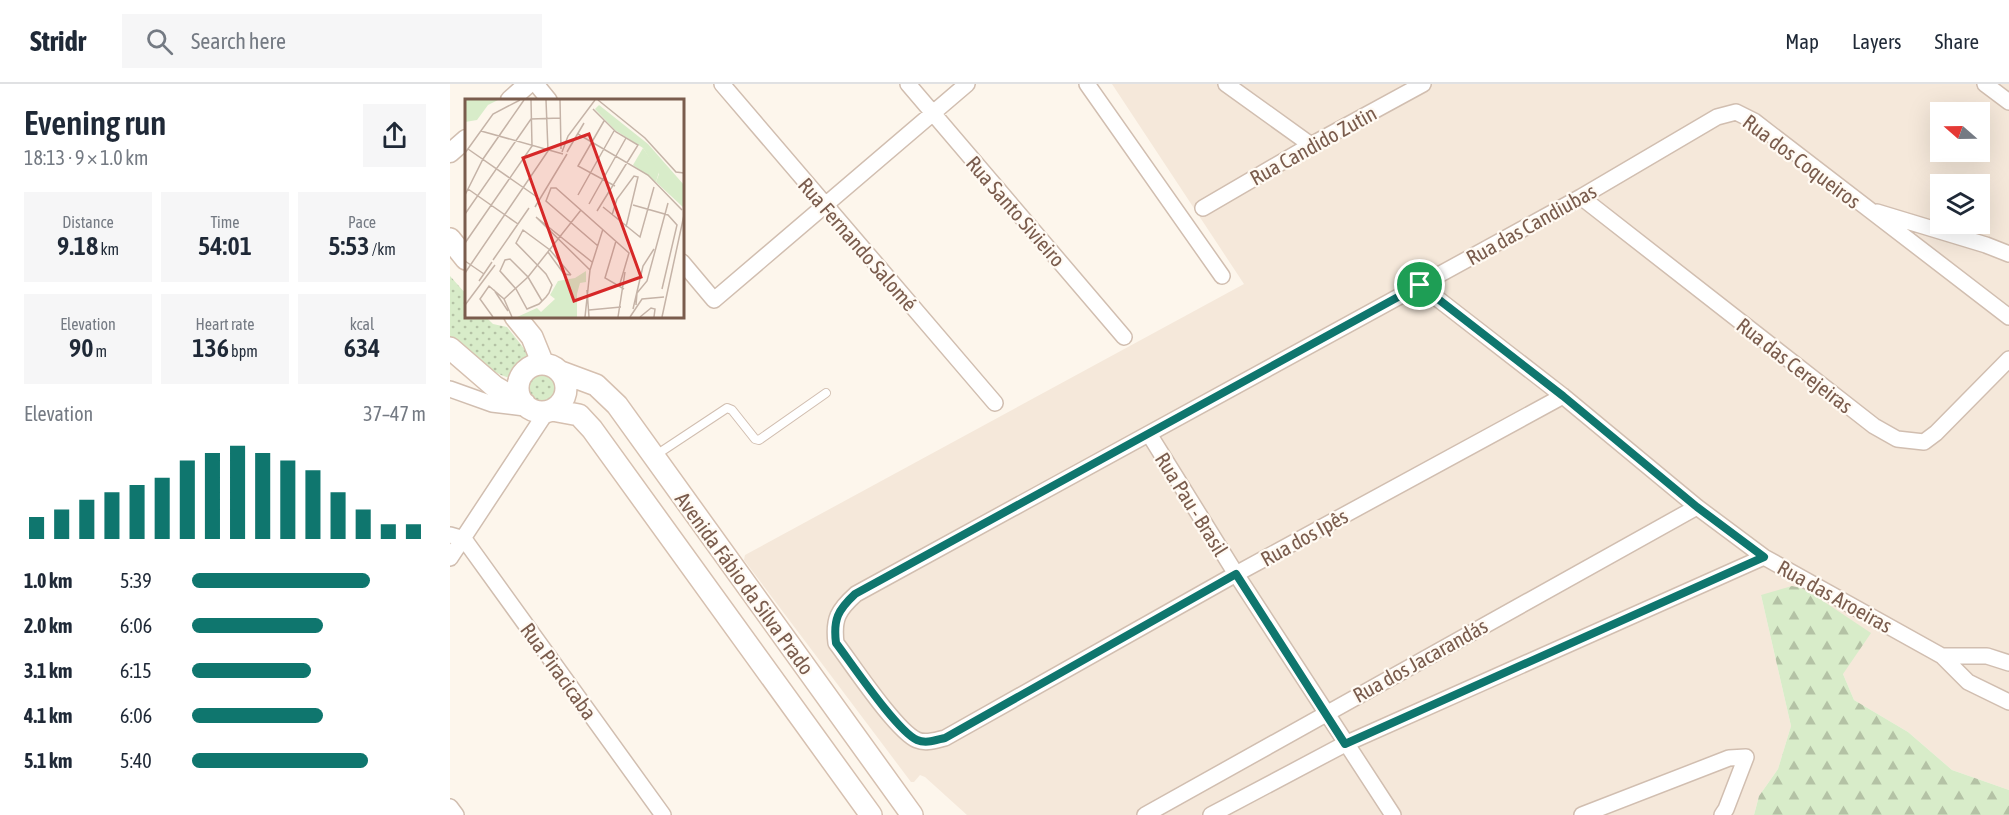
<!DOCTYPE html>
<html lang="en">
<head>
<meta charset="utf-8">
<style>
  body { margin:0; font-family:"Asap Condensed",sans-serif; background:#f6f6f7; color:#1f2937; height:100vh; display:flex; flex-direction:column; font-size:22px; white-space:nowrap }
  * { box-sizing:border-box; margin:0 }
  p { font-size:20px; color:#747a83 }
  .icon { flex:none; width:33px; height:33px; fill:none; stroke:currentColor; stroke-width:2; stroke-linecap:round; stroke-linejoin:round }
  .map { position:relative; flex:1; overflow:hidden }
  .sheet { display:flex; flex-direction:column; background:#fff; width:450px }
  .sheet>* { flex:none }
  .needle { width:39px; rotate:290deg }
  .controls { position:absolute; left:1480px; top:18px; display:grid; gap:12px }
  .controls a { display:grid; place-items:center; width:60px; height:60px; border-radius:0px; background:#fff; box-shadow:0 6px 24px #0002; font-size:30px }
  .pin { position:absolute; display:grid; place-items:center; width:51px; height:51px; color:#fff; margin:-26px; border:3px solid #fff; border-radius:50%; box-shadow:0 2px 6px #0007 }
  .round { display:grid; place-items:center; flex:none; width:63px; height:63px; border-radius:0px; background:#f6f6f7 }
  .headline { display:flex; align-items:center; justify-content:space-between; height:102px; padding:0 24px }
  h1 { font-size:33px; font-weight:600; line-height:45px }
  .metrics { display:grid; grid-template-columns:repeat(3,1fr); gap:9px; height:102px; padding:6px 24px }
  .metrics div { display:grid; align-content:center; border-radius:0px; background:#f6f6f7; text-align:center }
  .metrics b { font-size:26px; font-weight:600 }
  .metrics small { font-size:16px; font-weight:400 }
  .metrics p { font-size:16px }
  .chart { height:168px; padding:12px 24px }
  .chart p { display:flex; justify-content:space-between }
  .chart svg { width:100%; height:108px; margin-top:6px; stroke:#0f766e; stroke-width:6 }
  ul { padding:0 24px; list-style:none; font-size:20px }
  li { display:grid; grid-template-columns:96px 72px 1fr; align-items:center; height:45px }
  li i { height:15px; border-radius:8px; background:#0f766e }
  header { display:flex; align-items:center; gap:36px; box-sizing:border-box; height:84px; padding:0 30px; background:#fff; border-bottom:2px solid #e0e1e3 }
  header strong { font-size:28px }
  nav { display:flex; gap:33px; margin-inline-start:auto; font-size:21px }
  .search { width:420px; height:54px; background:#f6f6f7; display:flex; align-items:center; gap:15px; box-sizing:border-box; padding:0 21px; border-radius:0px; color:#747a83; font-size:22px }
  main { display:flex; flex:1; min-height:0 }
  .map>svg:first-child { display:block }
</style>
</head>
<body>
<header>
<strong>Stridr</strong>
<div class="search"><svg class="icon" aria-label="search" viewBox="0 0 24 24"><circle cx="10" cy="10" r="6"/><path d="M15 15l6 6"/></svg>Search here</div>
<nav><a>Map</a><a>Layers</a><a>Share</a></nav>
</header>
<main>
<section class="sheet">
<div class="headline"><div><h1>Evening run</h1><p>18:13 · 9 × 1.0 km</p></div><a class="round"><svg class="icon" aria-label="share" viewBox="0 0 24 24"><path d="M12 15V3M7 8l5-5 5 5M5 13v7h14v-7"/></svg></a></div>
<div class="metrics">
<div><p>Distance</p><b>9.18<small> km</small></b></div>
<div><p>Time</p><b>54:01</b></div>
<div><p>Pace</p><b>5:53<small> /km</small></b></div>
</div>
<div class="metrics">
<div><p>Elevation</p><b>90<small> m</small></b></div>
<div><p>Heart rate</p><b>136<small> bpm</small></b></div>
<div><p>kcal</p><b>634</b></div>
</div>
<div class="chart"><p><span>Elevation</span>37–47 m</p>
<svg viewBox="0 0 160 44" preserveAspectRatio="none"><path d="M5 44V35M15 44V32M25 44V28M35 44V25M45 44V22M55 44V19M65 44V12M75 44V9M85 44V6M95 44V9M105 44V12M115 44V16M125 44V25M135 44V32M145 44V38M155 44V38"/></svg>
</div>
<ul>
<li><b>1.0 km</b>5:39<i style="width:76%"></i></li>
<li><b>2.0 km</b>6:06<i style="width:56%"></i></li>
<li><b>3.1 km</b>6:15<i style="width:51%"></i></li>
<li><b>4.1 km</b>6:06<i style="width:56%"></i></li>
<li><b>5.1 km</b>5:40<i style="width:75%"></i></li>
</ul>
</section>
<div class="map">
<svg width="1559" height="731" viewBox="0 0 1559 731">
  <defs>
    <pattern id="grass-dots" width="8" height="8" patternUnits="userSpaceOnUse" patternTransform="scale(1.5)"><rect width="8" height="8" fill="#d8ecc9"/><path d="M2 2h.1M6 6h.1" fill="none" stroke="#b4c2a5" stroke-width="1.8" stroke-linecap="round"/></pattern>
    <pattern id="forest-firs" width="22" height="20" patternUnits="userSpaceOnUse" patternTransform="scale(1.5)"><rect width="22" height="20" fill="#d8ecc9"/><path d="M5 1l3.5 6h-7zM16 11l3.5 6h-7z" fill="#b4c2a5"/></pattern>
  </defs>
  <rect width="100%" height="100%" fill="#fdf6ec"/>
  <!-- residential -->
  <path fill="#f5e8da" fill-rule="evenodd" d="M 662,0 L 1559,0 L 1559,706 L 1502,686 L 1458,648 L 1404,616 L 1393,590 L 1311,511 L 1341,642 L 1328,685 L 1309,712 L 1304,731 L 517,731 L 475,693 L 470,691 L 464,698 L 461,698 L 294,476 L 295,471 L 794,200 ZM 1491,28 L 1530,28 L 1530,68 L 1491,68 ZM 1491,100 L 1530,100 L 1530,140 L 1491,140 Z"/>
  <!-- grass -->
  <path fill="url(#grass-dots)" d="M 0,192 L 16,210 L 16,232 L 36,233 L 43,240 L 57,243 L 80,272 L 69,284 L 63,295 C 39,289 20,270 0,256 Z
    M78 303a15 15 0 1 1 30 0a15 15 0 1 1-30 0Z"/>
  <!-- forest -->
  <path fill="url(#forest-firs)" d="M 1342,502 L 1355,505 L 1421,549 L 1393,590 L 1404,616 L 1458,648 L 1502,686 L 1559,706 L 1559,731 L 1304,731 L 1309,712 L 1328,685 L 1341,642 L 1311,511 Z"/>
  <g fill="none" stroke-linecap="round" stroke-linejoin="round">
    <!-- service casing -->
    <g stroke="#d1beb0" stroke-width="10">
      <path id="service" d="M 206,371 L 277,324 L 282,326 L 305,355 L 309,356 L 376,309"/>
    </g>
    <!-- minor casing -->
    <g stroke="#d1beb0" stroke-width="18">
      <path id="minor" d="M 86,0 L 99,16
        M 272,0 L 545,319
        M 458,0 L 674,253
        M 637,0 L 772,192
        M 776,0 L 861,61
        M 1535,0 L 1559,18
        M 1131,113 L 1424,342 L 1447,355 L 1474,358 L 1486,349 L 1559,275
        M 753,124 L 861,61 L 973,0
        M 1427,128 L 1536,161 L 1559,170
        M 232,178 L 264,216 L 517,0
        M 970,201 L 1113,312 L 1247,423 L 1314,473 L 1492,572 L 1518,598 L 1559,618
        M 0,305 L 42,320 L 75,324
        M 1113,312 L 786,490 L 495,654 C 486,656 476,660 467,656 C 446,647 402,580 386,559 C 383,535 388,526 406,510 L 1131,113 L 1267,33 L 1286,28 L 1304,37 L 1559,233
        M 699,350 L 786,490 L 943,731
        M 0,451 L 14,455 L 213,731
        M 0,474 L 97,327
        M 1492,572 L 1537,572 L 1559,579
        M 0,723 L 6,731
        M 695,731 L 1247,423
        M 761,731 L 895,660 L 1314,473
        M 1132,731 L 1279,674 L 1296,673 L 1276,725 L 1272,731"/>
    </g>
    <!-- tertiary casing -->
    <g stroke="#d1beb0" stroke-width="21">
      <path id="tertiary" d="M 60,16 L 78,0
        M 0,69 L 16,55"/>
    </g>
    <!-- secondary casing -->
    <g stroke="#d6c0b0" stroke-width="24">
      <path id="secondary" d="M 0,155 L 16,175
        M 65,232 L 82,253 L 93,280
        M 0,264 L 45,303 L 75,320
        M68 304a24 24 0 1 1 48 0a24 24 0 1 1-48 0Z
        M 111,288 L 146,301 L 167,321 L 462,731
        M 102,326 L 129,331 L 142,345 L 421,731"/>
    </g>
    <!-- service -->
    <use href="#service" stroke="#fff" stroke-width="8"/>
    <!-- minor -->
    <use href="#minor" stroke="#fff" stroke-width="15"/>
    <!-- tertiary -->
    <use href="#tertiary" stroke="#fff" stroke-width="18"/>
    <!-- secondary -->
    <use href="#secondary" stroke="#fff" stroke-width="21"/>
  </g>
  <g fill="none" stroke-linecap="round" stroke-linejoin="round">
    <!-- route casing -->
    <g stroke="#fff" stroke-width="12">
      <path id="route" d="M 970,201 L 1113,312 L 1247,423 L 1314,473 L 895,660 L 786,490 L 495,654 C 486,656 476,660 467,656 C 447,647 402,580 386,559 C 383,535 388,526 405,510 Z"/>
    </g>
    <!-- route -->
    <use href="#route" stroke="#0f766e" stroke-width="8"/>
  </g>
  <g text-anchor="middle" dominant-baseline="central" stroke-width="4.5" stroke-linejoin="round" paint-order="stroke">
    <!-- street labels -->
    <g font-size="21" fill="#7a5c4d" stroke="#fffaf3">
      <text transform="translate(863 61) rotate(-29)">Rua Candido Zutin</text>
      <text transform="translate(1352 77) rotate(37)">Rua dos Coqueiros</text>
      <text transform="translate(566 127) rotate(49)">Rua Santo Sivieiro</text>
      <text transform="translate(1081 140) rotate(-29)">Rua das Candiubas</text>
      <text transform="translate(408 160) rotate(49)">Rua Fernando Salomé</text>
      <text transform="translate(1345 281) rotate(38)">Rua das Cerejeiras</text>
      <text transform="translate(742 420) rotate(58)">Rua Pau - Brasil</text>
      <text transform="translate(854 453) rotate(-29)">Rua dos Ipês</text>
      <text transform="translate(295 499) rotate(54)">Avenida Fábio da Silva Prado</text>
      <text transform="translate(1385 512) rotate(29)">Rua das Aroeiras</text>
      <text transform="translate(970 576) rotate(-29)">Rua dos Jacarandás</text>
      <text transform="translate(109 587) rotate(54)">Rua Piracicaba</text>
    </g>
  </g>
  <!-- overview -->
  <g transform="translate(15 15)">
    <rect width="219" height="219" fill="#fdf6ec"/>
    <path d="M 0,1 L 33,1 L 23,6 L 12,21 L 0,23 ZM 134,6 L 183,45 L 219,86 L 219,109 L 191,83 L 194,75 L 178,49 L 150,31 L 130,10 ZM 121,172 L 121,183 L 115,184 L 112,195 L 112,218 L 52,218 L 72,209 L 76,213 L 90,200 L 85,196 L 93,182 L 110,179 Z" fill="#d8ecc9"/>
    <path d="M 178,49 L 194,73 L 191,83 L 168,66 Z" fill="#d8ecc9"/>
    <path fill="none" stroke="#c5b3a7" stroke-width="1.5" d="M 95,1 L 96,50M 133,1 L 180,39 L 211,73 L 219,74M 128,10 L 151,33 L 173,46 L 132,112M 139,22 L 113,67 L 150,87M 16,32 L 98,55M 113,35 L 183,76 L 217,111M 3,50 L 72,98M 97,53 L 103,37 L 130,1M 102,53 L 119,24M 0,54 L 28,15 L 55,1M 3,90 L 53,125M 0,96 L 18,60 L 59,1M 113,96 L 149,32M 124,105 L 161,39M 168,106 L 203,116 L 212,126 L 197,190M 70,108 L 102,55M 138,108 L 175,138 L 189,88M 0,115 L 66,20 L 96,19M 147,116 L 152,100 L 169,77 L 173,78 L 161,128M 71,118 L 125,171M 71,118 L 127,163M 151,142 L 140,179 L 159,190M 0,144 L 67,47 L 66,1M 133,147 L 81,102 L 86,89 L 91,89 L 164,154 L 154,188M 83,153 L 99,175 L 106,176M 28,161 L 64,109M 0,162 L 19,175M 0,174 L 83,52 L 81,1M 14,182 L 27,163M 29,191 L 43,212M 122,191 L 124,218M 39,200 L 63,178 L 116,111M 77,202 L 63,178 L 45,160 L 40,161 L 35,172 L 51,190 L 62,210 L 74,205 L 81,198 L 84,194 L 87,186 L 81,175 L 51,144 L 58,131 L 85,151 L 106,176M 0,206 L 30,166M 171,206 L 172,194 L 182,182 L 203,104M 168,210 L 178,167 L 189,150M 124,211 L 156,208M 28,218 L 15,200 L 24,187 L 39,200 L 47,218M 120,218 L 125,171 L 138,130M 153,218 L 160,173M 165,218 L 177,200 L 199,198M 175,218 L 186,209 L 190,210 L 189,218M 197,218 L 219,116"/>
    <path fill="#d62828" fill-opacity="0.15" stroke="#d62828" stroke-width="3" d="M 124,35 L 176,178 L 109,202 L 58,59 Z"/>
    <rect width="219" height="219" fill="none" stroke="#7a5c4d" stroke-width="3"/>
  </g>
</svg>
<div class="controls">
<a><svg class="needle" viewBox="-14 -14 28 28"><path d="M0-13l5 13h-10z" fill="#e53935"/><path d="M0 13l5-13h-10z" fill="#747a83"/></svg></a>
<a><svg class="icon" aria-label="layers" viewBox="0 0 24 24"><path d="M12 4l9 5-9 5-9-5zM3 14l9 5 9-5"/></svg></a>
</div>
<div class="pin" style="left:970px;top:201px;background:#1e9e55"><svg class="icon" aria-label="arrive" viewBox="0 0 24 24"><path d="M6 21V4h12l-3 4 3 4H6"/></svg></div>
</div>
</main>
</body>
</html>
